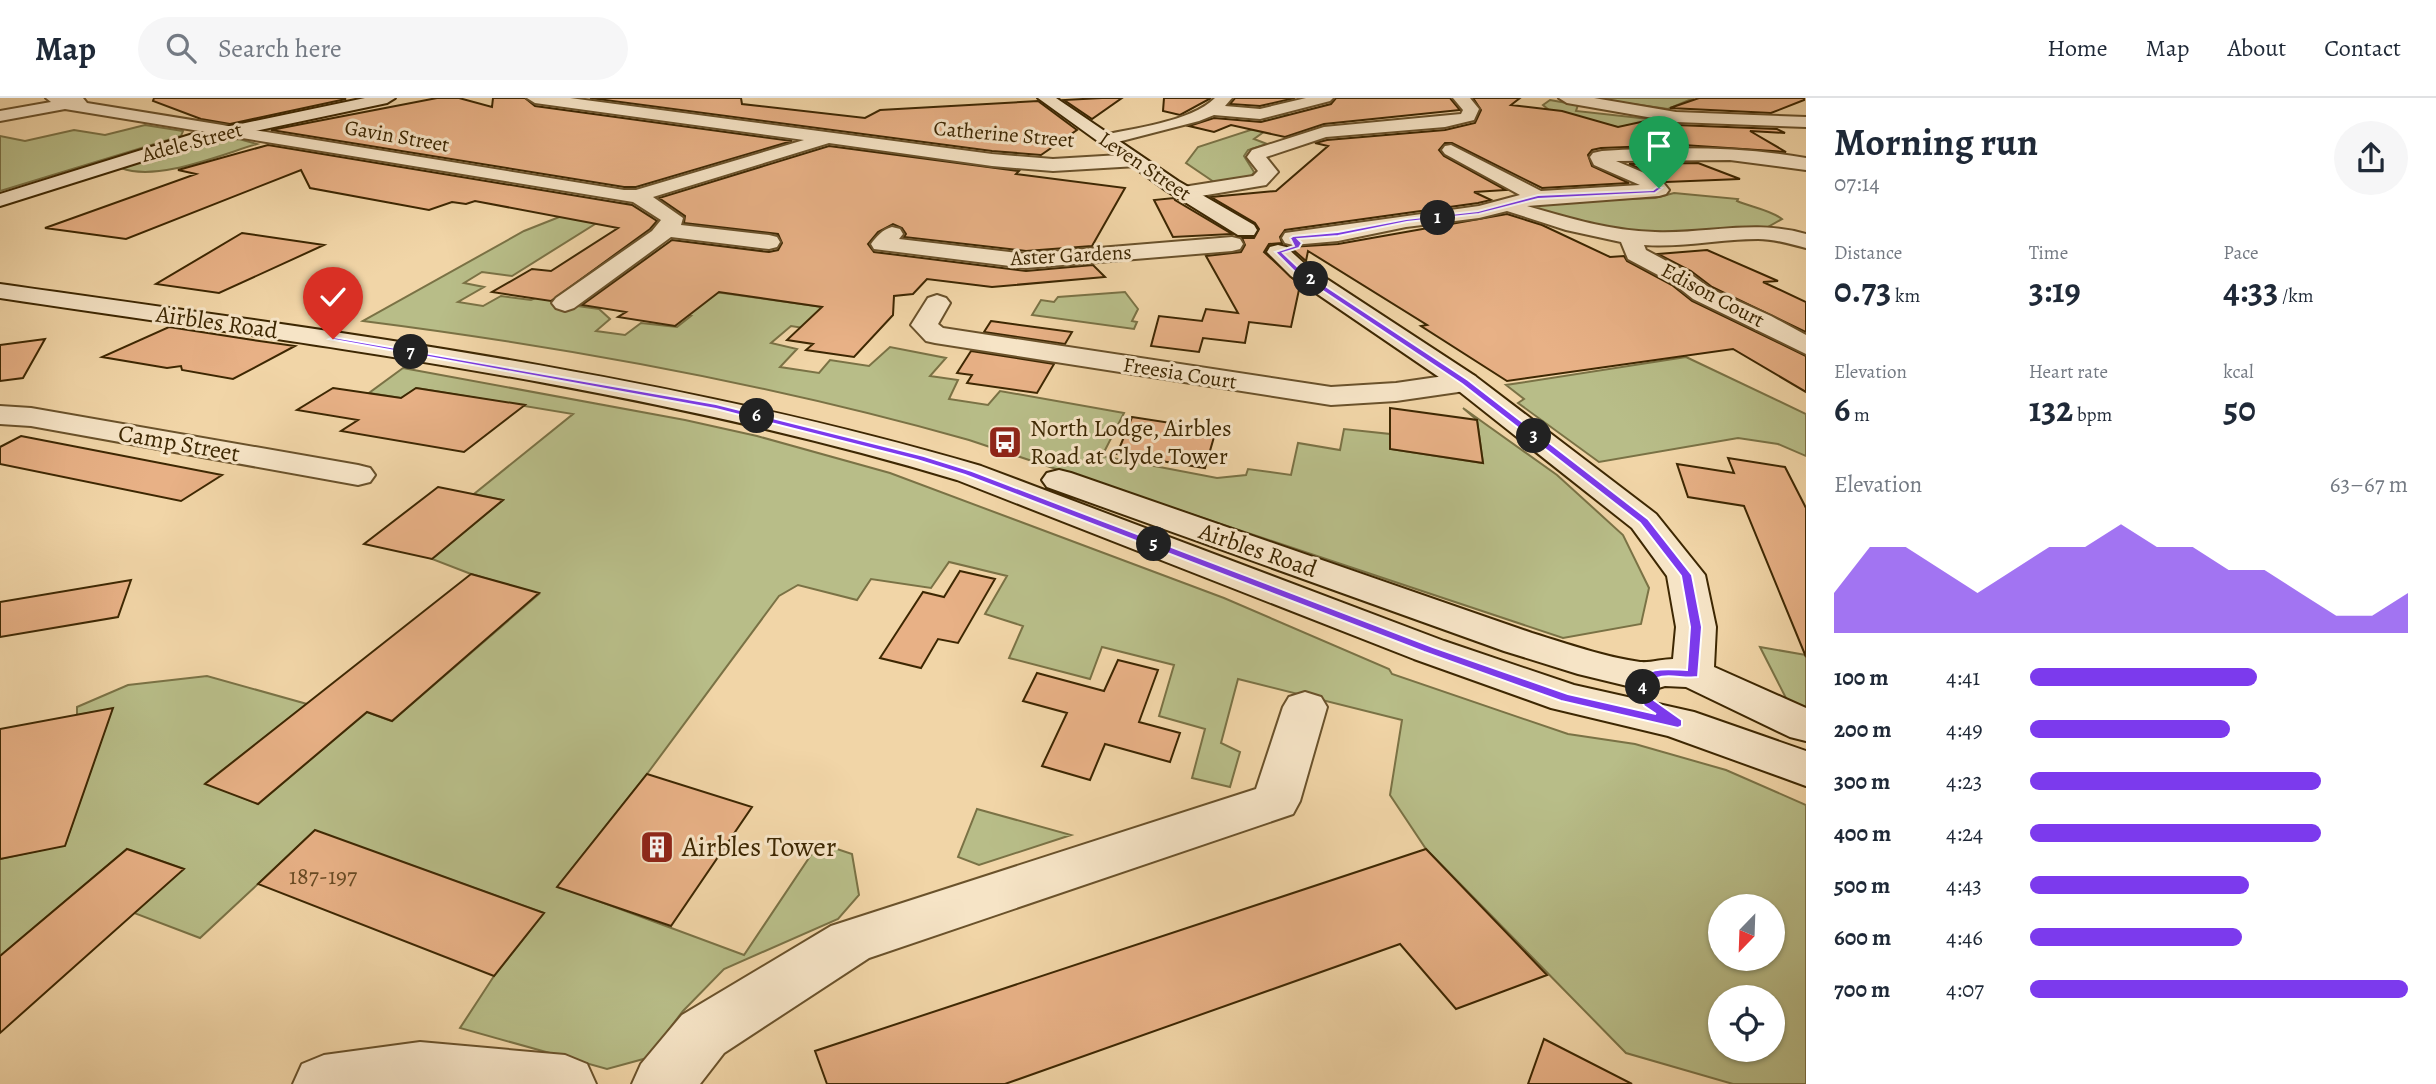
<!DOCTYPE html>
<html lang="en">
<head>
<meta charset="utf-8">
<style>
  body { margin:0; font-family:Alegreya,serif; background:#f6f6f7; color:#1f2937; height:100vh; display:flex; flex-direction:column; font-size:26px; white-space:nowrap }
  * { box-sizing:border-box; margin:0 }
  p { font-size:23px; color:#747a83 }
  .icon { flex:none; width:38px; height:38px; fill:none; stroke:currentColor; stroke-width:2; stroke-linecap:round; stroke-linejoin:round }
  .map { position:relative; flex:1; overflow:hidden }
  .panel { display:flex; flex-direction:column; background:#fff; width:630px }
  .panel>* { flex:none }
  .needle { width:46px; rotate:203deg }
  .controls { position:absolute; left:1708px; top:796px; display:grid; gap:14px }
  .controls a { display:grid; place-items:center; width:77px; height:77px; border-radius:50%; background:#fff; box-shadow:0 2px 5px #0004; font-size:35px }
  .pin { position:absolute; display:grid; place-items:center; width:60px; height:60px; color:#fff; margin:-72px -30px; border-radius:50% 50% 50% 0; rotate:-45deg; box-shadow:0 0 7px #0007 }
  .pin .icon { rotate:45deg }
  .km { position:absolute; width:35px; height:35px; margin:-18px; border-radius:50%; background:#222; color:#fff; font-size:19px; line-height:35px; text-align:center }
  .round { display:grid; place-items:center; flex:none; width:74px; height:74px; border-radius:37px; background:#f6f6f7 }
  .head { display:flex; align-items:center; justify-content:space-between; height:119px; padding:0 28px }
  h1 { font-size:38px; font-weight:700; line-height:52px }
  .stats { display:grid; grid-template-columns:repeat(3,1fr); gap:10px; height:119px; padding:7px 28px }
  .stats div { display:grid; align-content:center }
  .stats b { font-size:35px; font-weight:700 }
  .stats small { font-size:19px; font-weight:400 }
  .stats p { font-size:19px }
  .chart { height:196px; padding:14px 28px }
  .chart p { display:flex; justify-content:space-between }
  .chart svg { width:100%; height:126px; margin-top:7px; fill:#7c3aed; opacity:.7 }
  ul { padding:0 28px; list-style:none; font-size:23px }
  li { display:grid; grid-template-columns:112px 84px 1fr; align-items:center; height:52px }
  li i { height:18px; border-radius:9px; background:#7c3aed }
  header { display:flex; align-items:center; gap:42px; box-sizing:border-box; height:98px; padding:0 35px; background:#fff; border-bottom:2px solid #e0e1e3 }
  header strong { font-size:33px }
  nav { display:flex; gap:38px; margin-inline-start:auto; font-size:24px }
  .search { width:490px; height:63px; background:#f6f6f7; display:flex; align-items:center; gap:18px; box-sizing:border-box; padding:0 24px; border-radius:38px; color:#747a83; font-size:26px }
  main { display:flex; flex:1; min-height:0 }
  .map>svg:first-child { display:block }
</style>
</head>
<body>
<header>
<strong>Map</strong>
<div class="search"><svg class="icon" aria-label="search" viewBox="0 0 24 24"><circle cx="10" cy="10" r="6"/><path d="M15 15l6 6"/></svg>Search here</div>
<nav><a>Home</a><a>Map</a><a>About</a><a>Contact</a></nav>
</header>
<main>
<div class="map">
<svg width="1806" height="986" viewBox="0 0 1806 986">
  <rect width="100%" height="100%" fill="#f1d5a7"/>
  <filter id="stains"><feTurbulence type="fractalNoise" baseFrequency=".00286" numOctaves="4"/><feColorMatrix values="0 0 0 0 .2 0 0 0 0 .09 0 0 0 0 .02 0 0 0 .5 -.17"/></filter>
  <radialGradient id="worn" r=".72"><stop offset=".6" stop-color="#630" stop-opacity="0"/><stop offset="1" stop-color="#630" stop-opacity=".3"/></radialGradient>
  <!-- green -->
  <path fill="#b8bd88" stroke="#7a7245" stroke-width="2" fill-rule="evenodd" d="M 1590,0 L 1694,0 L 1668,11 Z
    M 1550,2 L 1578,7 L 1576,13 L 1658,22 L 1678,36 L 1632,33 L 1549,12 L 1543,7 Z
    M 1285,16 L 1287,17 L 1254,41 L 1267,46 L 1248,52 L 1244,58 L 1254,74 L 1250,80 L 1214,84 L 1186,65 L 1198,49 L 1260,29 L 1267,18 Z
    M 145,27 L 183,33 L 181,38 L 0,93 L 0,38 L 25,43 L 74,32 L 105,37 Z
    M 239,41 L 257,46 C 220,57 157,84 121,70 L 200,43 Z
    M 1674,95 L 1738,101 L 1737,103 C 1751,109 1771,112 1782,121 L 1766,130 L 1659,138 L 1606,131 L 1530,109 L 1544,104 L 1655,100 Z
    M 597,104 L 629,106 L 653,120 L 608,118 L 512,178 L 482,174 L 464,185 L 484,189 L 458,204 L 483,208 L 501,198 L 531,202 L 540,198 L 555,200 L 555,205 L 599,211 L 610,221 L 596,233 L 625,237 L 641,225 L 677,229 L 691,218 L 671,215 L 701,192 L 837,211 L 836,235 L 791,228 L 771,245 L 797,251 L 780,269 L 819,275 L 830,262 L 869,268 L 890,249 L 946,260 L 930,278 L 958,282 L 949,301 L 988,307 L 1000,293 L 1124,315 L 1102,358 L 1217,380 L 1246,377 L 1248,371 L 1291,377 L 1298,345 L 1340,352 L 1344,331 L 1390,336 L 1390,351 L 1483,365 L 1477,322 L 1463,310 L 1557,377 L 1623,437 L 1649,490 L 1641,526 L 1563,540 L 969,342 C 771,286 567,249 363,223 L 524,133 Z
    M 1125,194 L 1138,211 L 1132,223 L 1137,224 L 1134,231 L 1032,217 L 1041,202 L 1054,204 L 1058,199 Z
    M 1686,259 L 1806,316 L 1806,358 L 1778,346 L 1738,340 L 1599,364 L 1518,305 L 1524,301 L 1506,287 Z
    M 403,270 L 685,322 L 757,338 L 890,375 L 1224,500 L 1389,571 L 1392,576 L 1568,636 L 1635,646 L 1726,672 L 1806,707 L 1806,986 L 1733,986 L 1626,955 L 1426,751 L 1390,697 L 1402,622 L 1238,581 L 1221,645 L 1240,654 L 1230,689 L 1192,680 L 1205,631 L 1159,618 L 1174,567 L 1102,549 L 1090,581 L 1009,560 L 1023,528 L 985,516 L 1007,478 L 949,464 L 931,490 L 871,481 L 857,502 L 798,487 L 779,498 L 647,676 L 558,788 L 744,857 L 819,745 L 852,756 L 859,797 L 838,821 L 724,871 L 683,913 L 647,960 L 607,971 L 460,930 L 494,878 L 544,815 L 315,733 L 200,840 L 134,815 L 183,771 L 127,751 L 0,858 L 0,761 L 65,747 L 112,611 L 77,617 L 77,609 L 128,587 L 207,578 L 307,606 L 206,685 L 258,706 L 367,614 L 392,623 L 539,496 L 471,476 L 432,461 L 503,402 L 474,396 L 573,316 L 417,290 L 401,300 L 369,295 ZM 1720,808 L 1773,808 L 1773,861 L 1720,861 ZM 1720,900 L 1773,900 L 1773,952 L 1720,952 Z
    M 1760,549 L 1806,557 L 1806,614 L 1789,606 Z
    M 977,711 L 1071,737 L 979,767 L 958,759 Z"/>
  <!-- building -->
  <path fill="#e8b186" stroke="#3d2702" stroke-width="2" d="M 154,0 L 342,0 L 346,1 L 230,26 L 201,21 L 153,3 Z
    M 437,0 L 459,0 L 492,9 L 493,0 L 525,0 L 535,8 L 792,43 L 636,89 L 624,89 L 271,32 Z
    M 590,0 L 741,0 L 742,6 L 865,20 L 880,12 L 1038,3 L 1077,32 L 1041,57 L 992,53 Z
    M 1102,0 L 1122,0 L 1092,21 L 1064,2 Z
    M 1164,0 L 1211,0 L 1180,17 L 1163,13 Z
    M 1235,0 L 1295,0 L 1260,8 L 1230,6 Z
    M 1336,0 L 1450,0 L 1460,12 L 1324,26 L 1285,39 L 1231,27 L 1214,34 L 1189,28 L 1214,20 L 1261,24 L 1331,6 Z
    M 1473,0 L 1520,0 L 1511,7 L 1562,13 L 1618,29 L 1650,22 L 1676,27 L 1777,31 L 1785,35 L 1750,33 L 1786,54 L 1654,45 L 1653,48 L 1601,50 L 1592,52 L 1588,57 L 1592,68 L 1629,85 L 1542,90 L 1452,45 L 1445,45 L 1439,52 L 1444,58 L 1506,92 L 1474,94 L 1491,102 L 1478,105 L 1285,132 L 1280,139 L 1282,145 L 1269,146 L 1264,154 L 1300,187 L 1291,229 L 1249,224 L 1245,245 L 1203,240 L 1199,254 L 1151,248 L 1159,218 L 1202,223 L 1206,211 L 1238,215 L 1206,158 L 1241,154 L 1245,147 L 1242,140 L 1254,140 L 1259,131 L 1255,125 L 1211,99 L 1276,93 L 1328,48 L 1315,45 L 1327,42 L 1445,32 L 1475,25 L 1481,12 Z
    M 1699,0 L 1804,0 L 1804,2 L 1771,15 L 1670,10 Z
    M 268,47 L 632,107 L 657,123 L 650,131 L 551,203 L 492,194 L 532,171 L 551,173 L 618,130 L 475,103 L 466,106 L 452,104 L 429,112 L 310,90 L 301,72 L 126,141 L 45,130 L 196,76 L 178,72 Z
    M 829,48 L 1019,73 L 1016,76 L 1125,90 L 1092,148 L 1026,153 L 904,139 L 906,136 L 902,130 L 893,126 L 878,134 L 868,146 L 874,154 L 1026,173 L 1093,167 L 1105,179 L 992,189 L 927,181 L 913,196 L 894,198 L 893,217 L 854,259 L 806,252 L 813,246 L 787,242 L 822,209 L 719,194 L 675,228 L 618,219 L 626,214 L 582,207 L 672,142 L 769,154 L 778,152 L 782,145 L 778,136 L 684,125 L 685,118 L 659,100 Z
    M 1698,65 L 1740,81 L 1666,84 L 1662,80 L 1629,66 Z
    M 1174,100 L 1175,102 L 1232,136 L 1173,139 L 1154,102 Z
    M 1507,116 L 1542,127 L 1610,159 L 1624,158 L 1627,163 L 1672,187 L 1692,203 L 1806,258 L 1806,294 L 1733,251 L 1507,283 L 1421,228 L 1427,227 L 1308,153 L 1306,163 L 1290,149 L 1338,146 Z
    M 242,135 L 324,147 L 219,195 L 156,186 Z
    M 1707,152 L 1778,183 L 1763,184 L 1806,204 L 1806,234 L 1712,189 L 1691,173 L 1658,156 Z
    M 991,223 L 1072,234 L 1065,246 L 984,234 Z
    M 169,229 L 253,242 L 295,248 L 233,281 L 182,272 L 181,268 L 167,270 L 102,259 Z
    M 45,241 L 23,280 L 0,283 L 0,247 Z
    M 971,253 L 1054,266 L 1037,295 L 967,285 L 972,277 L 957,275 Z
    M 333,290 L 401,300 L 416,290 L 525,307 L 464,354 L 341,333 L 358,322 L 297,312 Z
    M 1390,310 L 1477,322 L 1483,365 L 1390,351 Z
    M 1132,319 L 1216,332 L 1205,370 L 1117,356 Z
    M 21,338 L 222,377 L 181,403 L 0,366 L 0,349 Z
    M 1728,360 L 1785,369 L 1806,410 L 1806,559 L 1744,408 L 1688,399 L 1677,366 L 1734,375 Z
    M 438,389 L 503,402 L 432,461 L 364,446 Z
    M 960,473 L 995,481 L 958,545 L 938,541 L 921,570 L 880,560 L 923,494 L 944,499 Z
    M 471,476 L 539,495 L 392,623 L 367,614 L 258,706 L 205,686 Z
    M 131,482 L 118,519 L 0,539 L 0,504 Z
    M 1118,562 L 1158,572 L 1139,624 L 1180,635 L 1170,664 L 1105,646 L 1090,682 L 1042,668 L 1067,615 L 1023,603 L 1037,575 L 1104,593 Z
    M 113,610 L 65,748 L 0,761 L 0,631 Z
    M 647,676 L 752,709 L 671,828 L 557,789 Z
    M 315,732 L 544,815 L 494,878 L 258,786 Z
    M 127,751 L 184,771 L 0,935 L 0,858 Z
    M 1426,751 L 1547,877 L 1456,911 L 1400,846 L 1005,986 L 827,986 L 815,953 Z
    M 1544,941 L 1632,986 L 1528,986 Z"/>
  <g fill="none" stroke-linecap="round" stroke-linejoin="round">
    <!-- street casing -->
    <g stroke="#6a522b" stroke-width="4">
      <path id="street" d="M 46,0 L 83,0 L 87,5 L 624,92 L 636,92 L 804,42 L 535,5 L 527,0 L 570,0 L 992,56 L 1053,61 L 1137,56 L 1146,62 L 1137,68 L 1053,73 L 992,68 L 829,45 L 653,99 L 683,120 L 681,127 L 769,137 L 777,139 L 780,144 L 777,149 L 769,151 L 671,139 L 574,210 L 565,213 L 556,210 L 552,205 L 556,200 L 652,133 L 661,122 L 633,104 L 65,11 L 0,23 L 0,13 L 51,4 Z
        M 1215,0 L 1232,0 L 1225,8 L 1260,11 L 1306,0 L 1333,0 L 1330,3 L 1260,21 L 1214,17 L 1199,23 L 1106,47 L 1097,42 L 1100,38 C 1133,30 1191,24 1215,0 Z
        M 1453,0 L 1470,0 L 1479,11 L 1474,22 L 1445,29 L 1326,39 L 1266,59 L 1278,74 L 1266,87 L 1183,101 L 1176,99 L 1173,95 L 1176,91 L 1183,89 L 1253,78 L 1258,73 L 1247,59 L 1252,52 L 1324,29 L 1461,16 L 1463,12 Z
        M 1559,0 L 1594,0 L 1676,14 L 1806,19 L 1806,29 L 1676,24 L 1567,5 Z
        M 1451,47 L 1541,93 L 1640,87 L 1594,67 L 1590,59 L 1593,55 L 1602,53 C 1671,49 1738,48 1806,60 L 1806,72 L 1730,62 L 1616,63 L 1661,82 L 1669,92 L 1666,96 L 1659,98 L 1527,108 C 1569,120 1611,133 1655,134 C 1706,136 1755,121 1806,136 L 1806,150 C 1790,146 1775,141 1758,141 C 1720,141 1682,150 1644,147 L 1646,152 L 1689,175 L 1711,191 L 1771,218 L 1806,237 L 1806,256 L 1693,201 L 1673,185 L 1628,161 L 1621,144 L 1566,132 L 1507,113 L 1479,120 L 1406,129 L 1338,143 L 1293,147 L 1285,145 L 1282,140 L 1285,135 L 1479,108 L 1520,97 L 1445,56 L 1442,52 L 1445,48 Z
        M 892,129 L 900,131 L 903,136 L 899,141 L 1026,156 L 1232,139 L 1240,141 L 1243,146 L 1240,151 L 1232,153 L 1026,170 L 874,151 L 871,146 C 877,138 882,132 892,129 Z
        M 937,197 L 946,200 L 950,205 L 938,226 L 943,230 L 1331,289 L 1396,285 L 1465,275 L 1475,278 L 1479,284 L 1475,290 L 1465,293 L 1396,303 L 1331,307 L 935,245 L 926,243 L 911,227 L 928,200 Z
        M 0,308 L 31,310 L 358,367 L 370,370 L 375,377 L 370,384 L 358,387 L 31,328 L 0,326 Z
        M 1305,594 L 1321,599 L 1327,609 L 1300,703 L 1293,716 L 869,860 L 724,955 L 700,986 L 632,986 L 641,966 L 682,917 L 831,828 L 1256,691 L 1283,609 L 1289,599 Z
        M 420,944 L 565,957 L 587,966 L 596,986 L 293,986 L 302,966 L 324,957 Z"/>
    </g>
    <!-- secondary casing -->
    <g stroke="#3d2702" stroke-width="4">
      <path id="secondary" d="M 365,0 L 395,0 L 387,5 L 203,44 L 0,108 L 0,96 L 193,36 Z
        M 1038,0 L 1056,0 L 1178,83 L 1254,127 L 1257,132 L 1254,137 L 1238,137 L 1164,91 Z
        M 1278,147 L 1286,149 L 1307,168 L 1475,278 L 1656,416 L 1705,477 L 1716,529 L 1714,569 L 1806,610 L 1806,643 L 1790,639 L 1686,589 L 1665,588 L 1648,593 L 1578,576 L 1504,553 L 1047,389 L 1042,382 L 1047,375 L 1059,372 L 1071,375 L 1532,535 C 1568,546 1604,559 1640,564 C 1651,565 1662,561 1673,561 L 1676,529 L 1667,478 L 1632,430 L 1455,290 L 1291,178 L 1267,154 L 1270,149 Z
        M 0,186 C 329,233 661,274 981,368 L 1444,543 L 1574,587 L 1694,614 L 1806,653 L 1806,688 L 1668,638 L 1551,610 L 1414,561 L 957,382 C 646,288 320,248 0,200 Z"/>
    </g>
    <!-- street -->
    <use href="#street" fill="#f6e4c6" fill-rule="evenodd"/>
    <!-- secondary -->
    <use href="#secondary" fill="#f6e4c6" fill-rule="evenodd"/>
  </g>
  <!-- route -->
  <path fill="#7c3aed" stroke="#fff" stroke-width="2" d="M 1657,89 L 1662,90 L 1655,95 L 1538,101 L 1479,116 L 1407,124 L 1338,138 L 1298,141 L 1302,145 L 1299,150 L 1283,155 L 1301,172 L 1468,282 L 1648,421 L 1692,477 L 1702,529 L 1698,579 C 1681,582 1658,571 1649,588 L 1654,602 L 1682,622 L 1682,628 L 1678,630 L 1561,603 L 1424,554 L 965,377 L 917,362 L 716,311 L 329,241 L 333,239 L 716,306 L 924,358 L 972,373 L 1433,549 L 1568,596 L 1656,616 L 1644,608 L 1636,588 C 1648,567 1665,571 1687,572 L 1690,529 L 1681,478 L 1640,425 L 1462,286 L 1296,175 L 1275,154 L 1294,148 L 1290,140 L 1293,138 L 1338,134 L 1406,121 L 1478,113 L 1538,97 L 1653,92 Z"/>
  <!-- icons -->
  <defs>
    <g id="bus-square" transform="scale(1.75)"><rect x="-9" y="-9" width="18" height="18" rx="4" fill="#8f2418" stroke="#f6e4c6"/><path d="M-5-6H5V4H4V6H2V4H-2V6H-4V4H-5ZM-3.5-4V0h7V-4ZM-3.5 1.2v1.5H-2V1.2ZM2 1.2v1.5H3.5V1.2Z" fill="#fff"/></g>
    <g id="building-square" transform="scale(1.75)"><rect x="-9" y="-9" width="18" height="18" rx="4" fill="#8f2418" stroke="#f6e4c6"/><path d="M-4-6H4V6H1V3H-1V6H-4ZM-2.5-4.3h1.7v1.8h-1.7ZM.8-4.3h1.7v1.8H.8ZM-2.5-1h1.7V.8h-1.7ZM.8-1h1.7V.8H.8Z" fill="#fff"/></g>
  </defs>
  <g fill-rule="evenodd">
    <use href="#bus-square" x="1005" y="344"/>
    <use href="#building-square" x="657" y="749"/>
  </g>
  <g text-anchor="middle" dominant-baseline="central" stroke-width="6" stroke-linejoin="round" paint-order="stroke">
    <!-- far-street labels -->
    <g font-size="21" fill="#3d2702" stroke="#f6e4c6">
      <text transform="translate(1004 36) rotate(5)">Catherine Street</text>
      <text transform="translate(397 38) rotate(10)">Gavin Street</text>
      <text transform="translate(192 44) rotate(-15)">Adele Street</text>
      <text transform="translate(1145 68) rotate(34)">Leven Street</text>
      <text transform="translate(1071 157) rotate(-3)">Aster Gardens</text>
      <text transform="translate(1713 197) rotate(28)">Edison Court</text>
      <text transform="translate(1180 275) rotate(9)">Freesia Court</text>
    </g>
    <!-- street labels -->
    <g font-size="24" fill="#3d2702" stroke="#f6e4c6">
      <text transform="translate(217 224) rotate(8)">Airbles Road</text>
      <text transform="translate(179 345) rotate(10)">Camp Street</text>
      <text transform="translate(1258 452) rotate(19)">Airbles Road</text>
    </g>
    <!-- poi labels -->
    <g font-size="24" fill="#3d2702" stroke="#f6e4c6" text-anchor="start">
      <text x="1030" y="330">North Lodge, Airbles<tspan x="1030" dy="28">Road at Clyde Tower</tspan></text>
    </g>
    <!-- near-number labels -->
    <g font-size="24" fill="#684a23">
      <text x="323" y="778">187-197</text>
    </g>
    <!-- near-poi labels -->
    <g font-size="28" fill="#3d2702" stroke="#f6e4c6" text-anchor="start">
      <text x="682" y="749">Airbles Tower</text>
    </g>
  </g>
  <rect width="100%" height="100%" filter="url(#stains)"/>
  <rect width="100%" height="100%" fill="url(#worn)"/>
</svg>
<div class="controls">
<a><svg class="needle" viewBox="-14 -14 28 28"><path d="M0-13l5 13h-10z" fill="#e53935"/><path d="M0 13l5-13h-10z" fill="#747a83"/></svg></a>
<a><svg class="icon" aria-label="locate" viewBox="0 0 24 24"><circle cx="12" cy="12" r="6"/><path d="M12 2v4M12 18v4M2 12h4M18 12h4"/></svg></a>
</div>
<div class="pin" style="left:1659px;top:90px;background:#1e9e55"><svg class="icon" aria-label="arrive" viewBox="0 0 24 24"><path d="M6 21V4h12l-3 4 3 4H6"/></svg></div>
<div class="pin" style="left:333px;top:241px;background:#d93025"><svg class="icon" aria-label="check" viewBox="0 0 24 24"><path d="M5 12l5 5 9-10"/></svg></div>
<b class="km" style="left:1438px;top:120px">1</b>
<b class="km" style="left:1311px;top:181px">2</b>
<b class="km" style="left:1534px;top:338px">3</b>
<b class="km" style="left:1643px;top:589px">4</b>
<b class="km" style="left:1154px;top:446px">5</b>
<b class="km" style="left:757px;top:318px">6</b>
<b class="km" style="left:411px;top:254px">7</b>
</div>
<section class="panel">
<div class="head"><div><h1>Morning run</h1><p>07:14</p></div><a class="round"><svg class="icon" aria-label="share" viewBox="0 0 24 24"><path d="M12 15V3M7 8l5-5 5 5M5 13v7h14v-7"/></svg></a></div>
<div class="stats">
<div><p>Distance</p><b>0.73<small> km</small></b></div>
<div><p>Time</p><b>3:19</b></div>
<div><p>Pace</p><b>4:33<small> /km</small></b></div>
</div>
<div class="stats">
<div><p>Elevation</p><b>6<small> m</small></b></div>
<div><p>Heart rate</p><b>132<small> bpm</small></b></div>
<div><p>kcal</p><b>50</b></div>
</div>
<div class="chart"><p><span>Elevation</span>63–67 m</p>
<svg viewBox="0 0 160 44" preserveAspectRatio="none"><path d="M0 44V30L10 14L20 14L30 22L40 30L50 22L60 14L70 14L80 6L90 14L100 14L110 22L120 22L130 30L140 38L150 38L160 30V44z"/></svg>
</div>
<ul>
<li><b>100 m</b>4:41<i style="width:60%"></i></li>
<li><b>200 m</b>4:49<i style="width:53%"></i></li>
<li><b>300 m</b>4:23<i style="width:77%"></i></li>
<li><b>400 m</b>4:24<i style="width:77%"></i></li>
<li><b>500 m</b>4:43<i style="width:58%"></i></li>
<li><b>600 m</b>4:46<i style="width:56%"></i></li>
<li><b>700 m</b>4:07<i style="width:100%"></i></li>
</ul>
</section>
</main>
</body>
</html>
